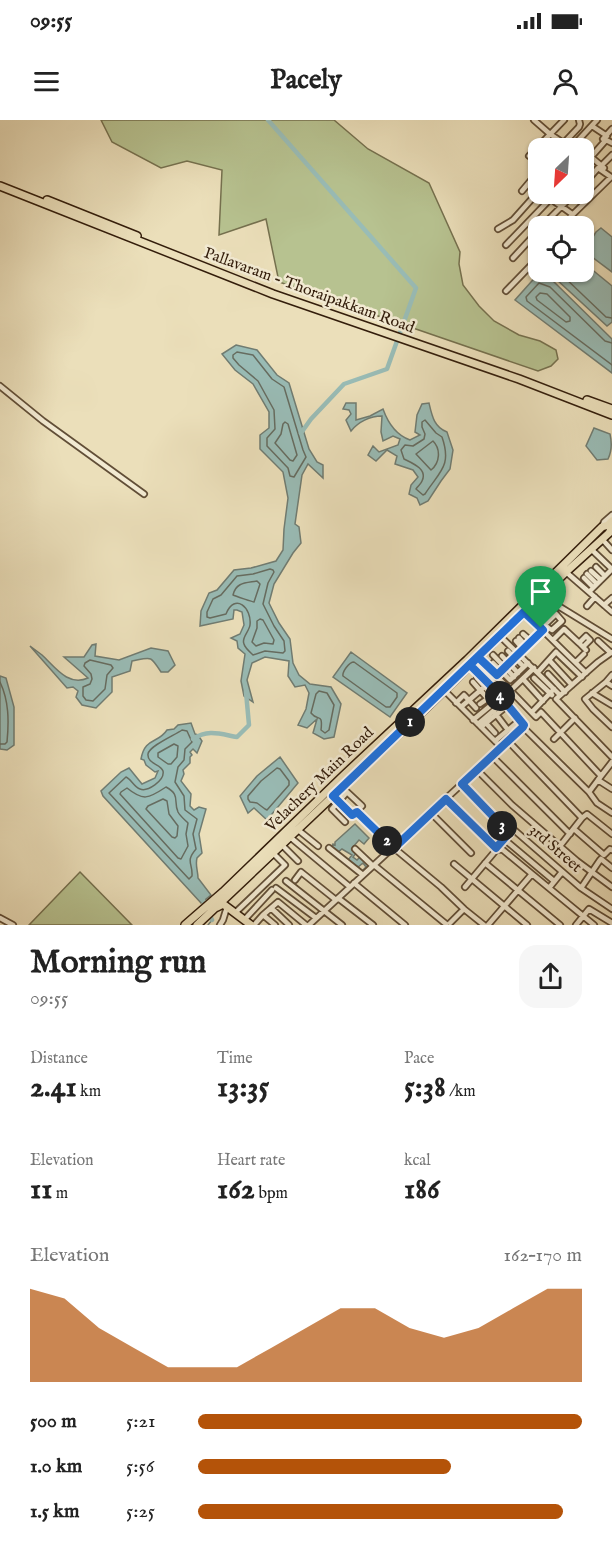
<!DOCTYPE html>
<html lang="en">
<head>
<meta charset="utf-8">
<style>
  body { margin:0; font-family:"IM FELL English",serif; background:#f6f6f6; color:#222; height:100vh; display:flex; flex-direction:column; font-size:22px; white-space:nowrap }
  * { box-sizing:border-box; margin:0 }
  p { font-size:20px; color:#767676 }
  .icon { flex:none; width:33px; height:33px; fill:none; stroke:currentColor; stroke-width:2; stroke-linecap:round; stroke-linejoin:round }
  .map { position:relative; height:805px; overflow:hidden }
  .drawer { display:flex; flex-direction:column; background:#fff; flex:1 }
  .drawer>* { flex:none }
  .needle { width:39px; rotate:205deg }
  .fabs { position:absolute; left:528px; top:18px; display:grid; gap:12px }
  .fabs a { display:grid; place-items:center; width:66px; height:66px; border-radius:12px; background:#fff; box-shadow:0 2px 4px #0004; font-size:30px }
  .pin { position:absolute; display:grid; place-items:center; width:51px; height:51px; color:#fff; margin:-62px -26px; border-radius:50% 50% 50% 0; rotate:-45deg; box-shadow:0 0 6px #0007 }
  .pin .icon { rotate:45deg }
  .km { position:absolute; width:30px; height:30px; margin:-15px; border-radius:50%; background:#222; color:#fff; font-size:16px; line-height:30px; text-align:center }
  .round { display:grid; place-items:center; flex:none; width:63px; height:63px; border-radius:18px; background:#f6f6f6 }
  .head { display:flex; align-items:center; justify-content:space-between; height:102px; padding:0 30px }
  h1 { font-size:33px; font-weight:700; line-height:45px }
  .stats { display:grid; grid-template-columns:repeat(3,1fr); gap:9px; height:102px; padding:6px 30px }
  .stats div { display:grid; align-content:center }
  .stats b { font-size:30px; font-weight:700 }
  .stats small { font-size:16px; font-weight:400 }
  .stats p { font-size:16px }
  .chart { height:168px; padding:12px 30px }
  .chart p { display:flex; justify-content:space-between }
  .chart svg { width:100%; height:108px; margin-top:6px; fill:#b45309; opacity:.7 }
  ul { padding:0 30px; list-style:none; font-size:20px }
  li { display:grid; grid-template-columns:96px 72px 1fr; align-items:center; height:45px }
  li i { height:15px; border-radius:8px; background:#b45309 }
  .status { display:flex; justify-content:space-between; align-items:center; height:42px; padding:0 30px; background:#fff; direction:ltr }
  .status svg { height:16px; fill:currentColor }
  header { display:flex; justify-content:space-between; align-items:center; height:78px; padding:0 30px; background:#fff; font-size:27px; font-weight:700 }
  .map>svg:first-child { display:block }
</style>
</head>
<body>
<div class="status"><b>09:55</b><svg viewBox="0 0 49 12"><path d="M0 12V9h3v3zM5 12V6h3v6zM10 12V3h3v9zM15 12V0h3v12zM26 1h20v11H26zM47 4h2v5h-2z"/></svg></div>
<header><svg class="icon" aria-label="menu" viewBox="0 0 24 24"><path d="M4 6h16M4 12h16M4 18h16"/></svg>Pacely<svg class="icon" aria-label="person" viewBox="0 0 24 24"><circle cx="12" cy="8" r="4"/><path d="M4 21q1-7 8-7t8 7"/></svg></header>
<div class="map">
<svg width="612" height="805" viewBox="0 0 612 805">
  <rect width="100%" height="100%" fill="#ebdfba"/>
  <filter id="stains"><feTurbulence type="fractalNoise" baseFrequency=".00333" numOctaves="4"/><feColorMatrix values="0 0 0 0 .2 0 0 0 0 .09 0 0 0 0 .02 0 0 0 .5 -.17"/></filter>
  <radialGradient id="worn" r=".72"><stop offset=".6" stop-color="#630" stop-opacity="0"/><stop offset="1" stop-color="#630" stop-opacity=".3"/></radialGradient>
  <!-- green -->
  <path fill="#b7c290" stroke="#75704e" stroke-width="1.5" d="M 101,0 L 334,0 L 368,29 L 429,63 L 460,132 L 459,144 L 463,165 L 479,186 L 494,201 L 519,215 L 540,221 L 556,230 L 558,239 L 551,246 L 538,251 L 279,162 L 266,99 L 219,115 L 222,50 L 187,41 L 161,48 L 112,22 Z
    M 80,752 L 132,805 L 29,805 Z"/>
  <!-- water -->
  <path fill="#99bcb6" stroke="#707c72" stroke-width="1.5" d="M 601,108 L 612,117 L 612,152 L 584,131 L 596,112 Z
    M 584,143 L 612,166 L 612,202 L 607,206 L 555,158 L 554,154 L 557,152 L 584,152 Z
    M 539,153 L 547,160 L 553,161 L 612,219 L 612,253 L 515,180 Z
    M 236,225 L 257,230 L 277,255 L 289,263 L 309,329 L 317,342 L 323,345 L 323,358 L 308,344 L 302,355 L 295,404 L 299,407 L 301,423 L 293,433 L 274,464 L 269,483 L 279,503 L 290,519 L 293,543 L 299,555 L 310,564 L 331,567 L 341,584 L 334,617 L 324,619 L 313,613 L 317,599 L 307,608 L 298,605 L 306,589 L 309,573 L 305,565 L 295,567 L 288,556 L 289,541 L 265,537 L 252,543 L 247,560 L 253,582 L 244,576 L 241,561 L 245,534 L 238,528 L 237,521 L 231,518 L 240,514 L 244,505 L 242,492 L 237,490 L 234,490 L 233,499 L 200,506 L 201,491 L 209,473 L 217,470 L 234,450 L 251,448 L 276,441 L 283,430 L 284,409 L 288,378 L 283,352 L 260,329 L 260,315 L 269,308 L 269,292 L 253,264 L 235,250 L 222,234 Z
    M 346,283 L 356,283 L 356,300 L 370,296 L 383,289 C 388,303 396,315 410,320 L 420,315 L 415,312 L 417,295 L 422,284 L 429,283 C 432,296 434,307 447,312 L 453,330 L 450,349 L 441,361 L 428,381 L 420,385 L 417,378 L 409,374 L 411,365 L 418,357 L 413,350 L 395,344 L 397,336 L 387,330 L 376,341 L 368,335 L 373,326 L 379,332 L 398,325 L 400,319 L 393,316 L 383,321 L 381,312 L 382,296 C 370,296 358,302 351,311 L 346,300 L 351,294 L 349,290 L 343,289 Z
    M 594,308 L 610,314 C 612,323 612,331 608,339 L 597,340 L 586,326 Z
    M 96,524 L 95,536 L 119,540 L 151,528 L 168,531 L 175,545 L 168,552 L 161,552 C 150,535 152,537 132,541 L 130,551 L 112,557 L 112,572 L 96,588 L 82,585 L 76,577 L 78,571 L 73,567 L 67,568 L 30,526 C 34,529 38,532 42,535 C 55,547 68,567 88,558 L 64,537 L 84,537 L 92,525 Z
    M 351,532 L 407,573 L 390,597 L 333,557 Z
    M 0,556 L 6,558 L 14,587 L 14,625 L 7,630 L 0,629 Z
    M 191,603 L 195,614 L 198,615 L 202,621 L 197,633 L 193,629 L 190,632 L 192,635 L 190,637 L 190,643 L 183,650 L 184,654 L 181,661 L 191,674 L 190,686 L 194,690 L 199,687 L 206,689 L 199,714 L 202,733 L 197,738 C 195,745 198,751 198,758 L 211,775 L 201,783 L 103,676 L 101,671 L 121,652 L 129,648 L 142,664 L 155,658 L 158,651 L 155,652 L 146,645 L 144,640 L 141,639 C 145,617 158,624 167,610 L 174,609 L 178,605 Z
    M 280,637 L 298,663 L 267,700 L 254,688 L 248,693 L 240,676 L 257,656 Z
    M 355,704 L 369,718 L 364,724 L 359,720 L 353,727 L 357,732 L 353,737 L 357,740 L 361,736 L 370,744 L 362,752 L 361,752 L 366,747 L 363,743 L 358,747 L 348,740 L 352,735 L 342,729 L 338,732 L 332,727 L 333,724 L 335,725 L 335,722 Z"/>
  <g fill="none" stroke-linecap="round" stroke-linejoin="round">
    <!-- shore -->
    <path stroke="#666c60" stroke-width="1.5" d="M 561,152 L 562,155 L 606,197 L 612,198
      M 540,173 L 547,174 L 570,197 L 570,201 L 566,202 L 537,180 L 536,177 Z
      M 612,223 L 605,221 L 550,167 L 539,163 L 526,177 L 527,181 L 612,245
      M 237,232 L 253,235 L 272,259 L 284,267 L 303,330 L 306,337 L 294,357 L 290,356 L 288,348 L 267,326 L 267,318 L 275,309 L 274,290 L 258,261 L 239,245 L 233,238 L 233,235 Z
      M 425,300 L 436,313 L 442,317 C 452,346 440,351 425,374 L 423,375 L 416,369 C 418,366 421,364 422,361 C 428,349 412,343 404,339 L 401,330 L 405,325 L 413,326 L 424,319 L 425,314 L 422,307 L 422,302 Z
      M 285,302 L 288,304 L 297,335 L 293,341 L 290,340 L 275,323 L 281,314 L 283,304 Z
      M 433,321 C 441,329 440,343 431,350 L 416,334 Z
      M 270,449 L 273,450 L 274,452 L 268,463 L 263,484 L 274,506 L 284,521 L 285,531 L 283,533 L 265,531 L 253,535 C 251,533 245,528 244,524 C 241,518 249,512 250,505 C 252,488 235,472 226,494 L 210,498 L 207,497 L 207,492 L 213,479 L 221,475 L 237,456 L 253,454 Z
      M 257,461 L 260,464 L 254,482 C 253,482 235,476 233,475 C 236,462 246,463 257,461 Z
      M 260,499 L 263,500 L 274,520 L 273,524 L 264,523 L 256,526 L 252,522 L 257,508 L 257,501 Z
      M 90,540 L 111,545 L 113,548 L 107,555 L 105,569 L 93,581 L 86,580 L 83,576 L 83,567 L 90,564 L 92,559 L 91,554 L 84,546 L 85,543 Z
      M 354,542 L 397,573 L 397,577 L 390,587 L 386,587 L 343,556 C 342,552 349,542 354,542 Z
      M 0,562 C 9,581 9,601 7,622 L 5,624 L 0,624
      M 319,571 L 327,573 L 334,585 L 329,610 L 325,613 L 321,610 C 323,592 318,602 311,593 L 316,574 Z
      M 182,610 L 187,611 L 192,622 L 185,629 L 184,640 L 178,647 L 175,662 L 184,676 L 185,690 L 197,699 L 193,714 L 196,729 C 185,742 193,743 192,756 L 189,759 L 109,673 L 126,657 C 131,659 134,667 140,669 C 147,672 165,661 163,651 C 161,644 147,644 148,634 C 149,626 175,615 182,610 Z
      M 174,624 L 178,626 L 177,637 L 171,644 L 168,644 L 158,637 L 158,633 Z
      M 277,648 L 280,649 L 289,661 L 289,665 L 267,690 L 265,689 L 257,683 L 250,682 L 248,679 L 248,676 L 261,661 Z
      M 166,667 C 181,675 173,681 178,692 C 180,696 185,700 188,703 L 186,714 L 188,726 L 181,739 L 178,738 L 120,674 L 121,672 L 127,668 C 143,681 148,679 166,667 Z
      M 163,679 L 167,681 L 169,694 L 178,706 L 177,716 L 175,718 L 172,717 L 146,689 L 148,686 Z"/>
    <!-- stream -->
    <path stroke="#707c72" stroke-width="1.5" d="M 529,495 L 543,481
      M 506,516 L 526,497
      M 483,537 L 495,527
      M 208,805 L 212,800"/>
    <!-- river -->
    <path stroke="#99bcb6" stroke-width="4.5" d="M 268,0 L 416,168 L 387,249 L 344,264 L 311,299 L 301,313
      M 193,619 C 208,609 220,614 237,617 L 249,605 L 246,572
      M 201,776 L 212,800"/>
    <!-- minor casing -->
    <g stroke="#614e37" stroke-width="8">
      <path id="minor" d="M 534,0 L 550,14 L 571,28
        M 592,6 L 607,16
        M 603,19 L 612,9
        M 573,26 L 597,0
        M 559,28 L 579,7 L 580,4 L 579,0
        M 529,36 L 564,0
        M 584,41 L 592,32
        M 601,46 L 612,35
        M 604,48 L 591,37 L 606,20 L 612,23
        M 522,71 L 538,52
        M 551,79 L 572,94
        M 542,106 L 574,74
        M 561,106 L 611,57 L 598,48 L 584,64
        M 498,109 L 513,100 L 538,72
        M 506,125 L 555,74
        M 513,138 L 538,111
        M 506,171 L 537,139 L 538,131
        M 0,266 L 43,301 L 144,374
        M 602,407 L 604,402 L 612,395
        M 602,419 L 612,430
        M 591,429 L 612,449
        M 596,447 L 605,456
        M 591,451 L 601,460
        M 566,452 L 612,492
        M 587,454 L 597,464
        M 584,458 L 593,467
        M 589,472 L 612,449
        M 542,476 L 612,519
        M 604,485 L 612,478
        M 587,486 L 595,477
        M 524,492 L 586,553
        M 541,508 C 546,504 551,499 556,494 L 562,501 L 552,510 C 547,508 543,503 540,499 L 539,498 L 548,488 L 556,494
        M 523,514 L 531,521
        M 500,516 L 560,575
        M 519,518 L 526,526
        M 553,520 L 564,509 L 579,523
        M 516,521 L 523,529
        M 598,521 L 611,533
        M 583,527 L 590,520 L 586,516 L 579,523 L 586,530
        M 508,531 L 524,547
        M 556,532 L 582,557
        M 612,532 L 598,542 L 556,579 L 612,637
        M 493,535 L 514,557
        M 502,536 L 518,553
        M 478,537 L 536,597 L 541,592 L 601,656
        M 549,540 L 572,565
        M 576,542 L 584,534
        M 493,543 L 510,560 L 528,543
        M 470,545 L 489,563 L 524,603 L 523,607 L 589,672 L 597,683 L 612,693
        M 538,552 L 556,532
        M 548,554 L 565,572
        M 497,555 L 543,510
        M 612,555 L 606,562 L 612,566
        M 477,558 L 492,575
        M 534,558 L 552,575
        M 523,559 L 543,581
        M 473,562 L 488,579
        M 606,562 L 585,579 L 593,589 L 612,607
        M 444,570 L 501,627
        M 511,570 L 534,548
        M 592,573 L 612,585
        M 456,583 L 464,575 L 476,588
        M 480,584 L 490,577
        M 461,587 L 489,563
        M 532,592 L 554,569
        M 495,593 L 508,610
        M 473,600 L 501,577
        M 485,602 L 495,613
        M 478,604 L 505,581
        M 481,607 L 508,585
        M 554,619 L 575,598
        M 495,621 L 520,600
        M 508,621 L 582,698
        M 492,636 L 570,714
        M 612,642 L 598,660 L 612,669
        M 477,650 L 523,607
        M 462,664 L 509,713 L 513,709 L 581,768 L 612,789
        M 589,672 L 598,660
        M 333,676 L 353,695 L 362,686 L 347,672 L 332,689 L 345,702
        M 446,679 L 497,729 L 503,730 L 509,735 L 549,768
        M 357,692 L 394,728 L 441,767 L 464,789 L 450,803
        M 431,693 L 471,733
        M 297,709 L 318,726
        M 574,709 L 604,735 L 610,729 L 612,730
        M 290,717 L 350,767
        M 504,719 L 554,761
        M 281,724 L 298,741
        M 560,726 L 582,698 L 587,694 L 612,714
        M 329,728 L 363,755
        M 355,729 L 373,746
        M 601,739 L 612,748
        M 485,743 L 560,805
        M 454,744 L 527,805
        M 374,745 L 446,804
        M 562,752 L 549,768 L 594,805
        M 295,760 L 301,752 L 336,780
        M 286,761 L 342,805
        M 354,763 L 405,805
        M 465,767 L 497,729
        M 276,768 L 316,798
        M 581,768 L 600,740
        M 338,778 L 373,805
        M 271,788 L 289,805
        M 464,789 L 484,805
        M 237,791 L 285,745 L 273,733
        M 0,798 L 13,805
        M 246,798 L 272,770
        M 255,804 L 263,795
        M 220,805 L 223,800 L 227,787
        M 275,805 L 263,795 L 278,782 L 306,805
        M 309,805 L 477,650 L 512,685 L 577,741 L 612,767
        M 488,805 L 532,754
        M 576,805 L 589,789 L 612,803"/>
    </g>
    <!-- major casing -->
    <g stroke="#331d0b" stroke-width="10">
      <path id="major" d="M 0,66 L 273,174 L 519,259 L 612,295
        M 47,80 L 137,116
        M 587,280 L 612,289
        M 217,787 L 223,784 L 251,805
        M 185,805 L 223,772 L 344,655 L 467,540 L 602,407 L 608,405 L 612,401
        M 197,805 L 428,586 L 566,452 L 609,413 L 612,407"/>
    </g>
    <!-- minor -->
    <use href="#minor" stroke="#f2ead2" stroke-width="4.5"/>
    <!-- major -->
    <use href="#major" stroke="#ebdfba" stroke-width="7"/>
  </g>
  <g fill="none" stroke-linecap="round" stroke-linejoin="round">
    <!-- route casing -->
    <g stroke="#fff" stroke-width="12">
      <path id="route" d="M 541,508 L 524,492 L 333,676 L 352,695 L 357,692 L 394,728 L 446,679 L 496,728 L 509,713 L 462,664 L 523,607 L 524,605 L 496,571 L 470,545 L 478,537 L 497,555 L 543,510 L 541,508"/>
    </g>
    <!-- route -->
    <use href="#route" stroke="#1a73e8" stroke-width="8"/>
  </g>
  <g text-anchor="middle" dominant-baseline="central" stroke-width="5" stroke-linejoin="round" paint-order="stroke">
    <!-- street labels -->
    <g font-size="16" fill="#331d0b" stroke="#f2ead2">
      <text transform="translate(309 171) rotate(20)">Pallavaram - Thoraipakkam Road</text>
      <text transform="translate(320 660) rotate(-44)">Velachery Main Road</text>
      <text transform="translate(555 729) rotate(41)">3rd Street</text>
    </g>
  </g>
  <rect width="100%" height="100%" filter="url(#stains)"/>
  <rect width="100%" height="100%" fill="url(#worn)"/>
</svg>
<div class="fabs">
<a><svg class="needle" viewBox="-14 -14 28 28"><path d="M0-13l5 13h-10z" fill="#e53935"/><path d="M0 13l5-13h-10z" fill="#767676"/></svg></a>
<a><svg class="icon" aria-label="locate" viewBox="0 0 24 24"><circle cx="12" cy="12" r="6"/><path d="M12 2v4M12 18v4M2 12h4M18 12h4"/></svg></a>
</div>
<div class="pin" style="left:541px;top:508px;background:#1e9e55"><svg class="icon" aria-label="arrive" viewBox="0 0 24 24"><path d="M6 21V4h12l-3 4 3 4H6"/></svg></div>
<b class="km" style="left:410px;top:602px">1</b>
<b class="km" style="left:387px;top:721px">2</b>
<b class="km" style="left:502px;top:706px">3</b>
<b class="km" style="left:500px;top:576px">4</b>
</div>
<section class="drawer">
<div class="head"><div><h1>Morning run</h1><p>09:55</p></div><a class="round"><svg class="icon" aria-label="share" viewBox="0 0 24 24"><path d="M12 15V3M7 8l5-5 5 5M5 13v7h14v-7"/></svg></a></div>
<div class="stats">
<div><p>Distance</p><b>2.41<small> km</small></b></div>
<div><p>Time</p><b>13:35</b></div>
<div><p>Pace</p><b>5:38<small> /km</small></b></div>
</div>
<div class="stats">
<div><p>Elevation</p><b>11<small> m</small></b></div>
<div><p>Heart rate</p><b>162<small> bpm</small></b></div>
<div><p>kcal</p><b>186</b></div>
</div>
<div class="chart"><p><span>Elevation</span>162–170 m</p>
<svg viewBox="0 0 160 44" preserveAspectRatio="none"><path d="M0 44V6L10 10L20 22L30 30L40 38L50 38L60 38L70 30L80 22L90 14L100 14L110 22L120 26L130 22L140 14L150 6L160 6V44z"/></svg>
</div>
<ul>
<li><b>500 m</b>5:21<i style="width:100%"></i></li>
<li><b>1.0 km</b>5:56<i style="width:66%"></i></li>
<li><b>1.5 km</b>5:25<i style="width:95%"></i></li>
</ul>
</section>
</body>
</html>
